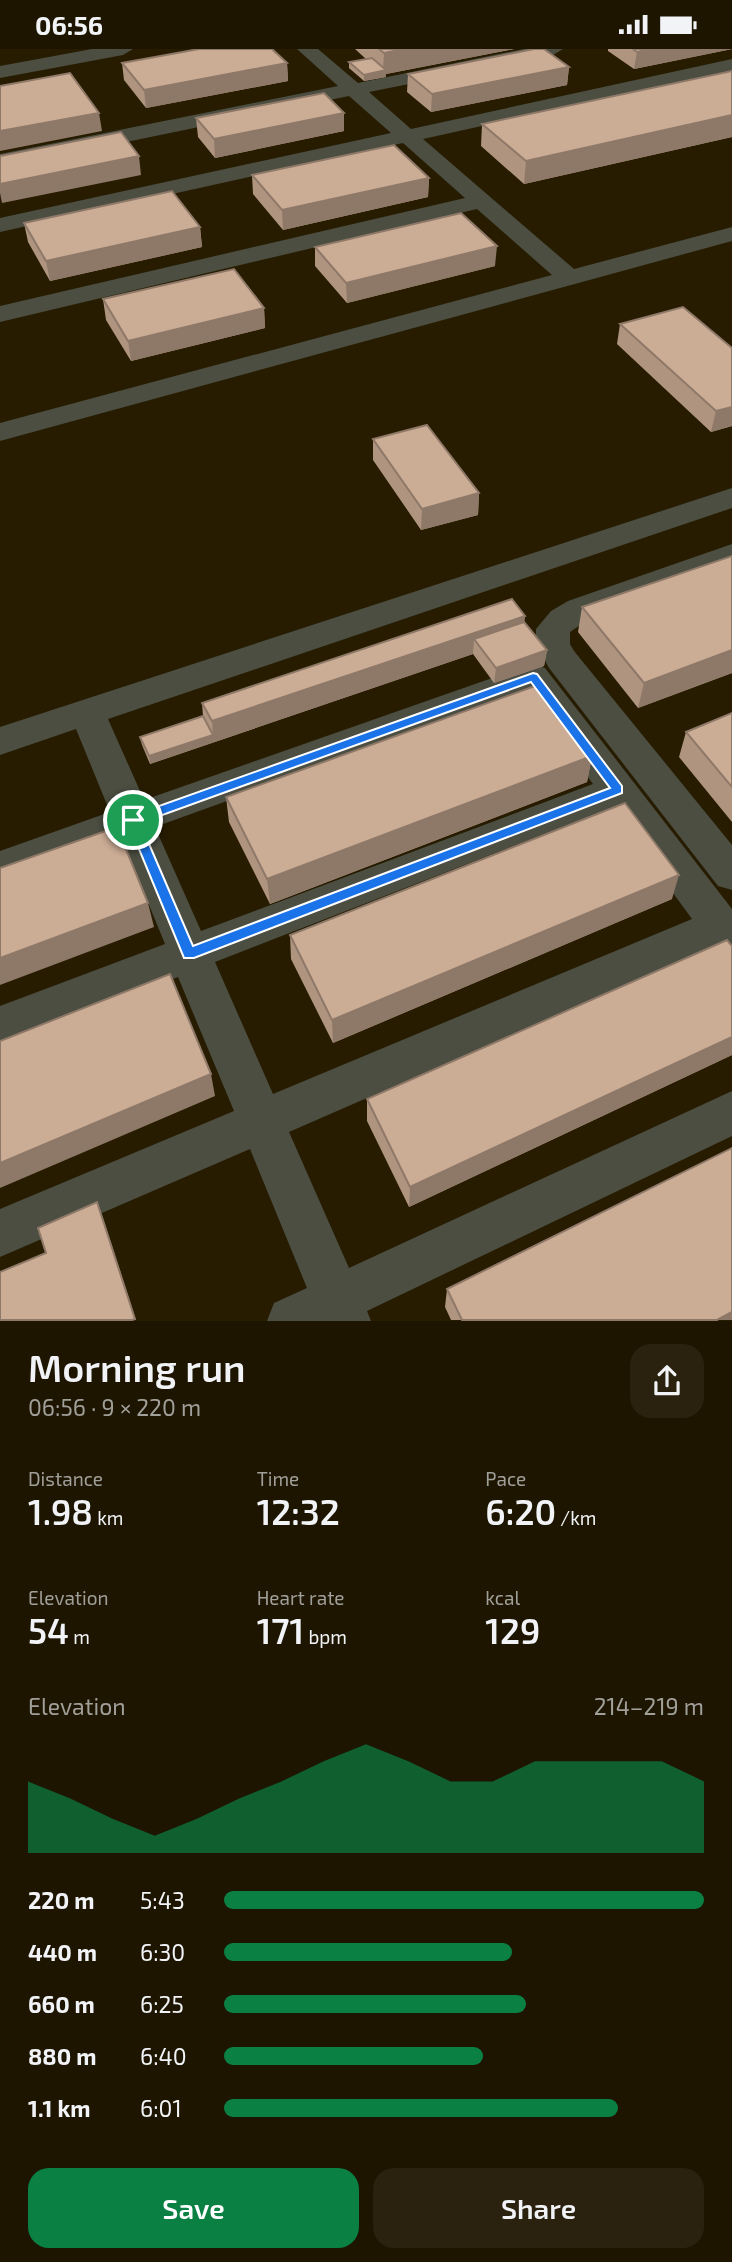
<!DOCTYPE html>
<html lang="en">
<head>
<meta charset="utf-8">
<style>
  body { margin:0; font-family:"Exo 2",sans-serif; background:#2a220f; color:#f1f3f6; height:100vh; display:flex; flex-direction:column; font-size:26px; white-space:nowrap }
  * { box-sizing:border-box; margin:0 }
  p { font-size:23px; color:#a09f99 }
  .icon { flex:none; width:38px; height:38px; fill:none; stroke:currentColor; stroke-width:2; stroke-linecap:round; stroke-linejoin:round }
  .map { position:relative; height:1272px; overflow:hidden }
  .details { display:flex; flex-direction:column; background:#1d1500; flex:1 }
  .details>* { flex:none }
  .pin { position:absolute; display:grid; place-items:center; width:60px; height:60px; color:#fff; margin:-30px; border:4px solid #fff; border-radius:50%; box-shadow:0 2px 7px #0007 }
  .round { display:grid; place-items:center; flex:none; width:74px; height:74px; border-radius:21px; background:#2a220f }
  .headline { display:flex; align-items:center; justify-content:space-between; height:119px; padding:0 28px }
  h1 { font-size:38px; font-weight:600; line-height:52px }
  .figures { display:grid; grid-template-columns:repeat(3,1fr); gap:10px; height:119px; padding:7px 28px }
  .figures div { display:grid; align-content:center }
  .figures b { font-size:35px; font-weight:600 }
  .figures small { font-size:19px; font-weight:400 }
  .figures p { font-size:19px }
  .chart { height:196px; padding:14px 28px }
  .chart p { display:flex; justify-content:space-between }
  .chart svg { width:100%; height:126px; margin-top:7px; fill:#0b8043; opacity:.7 }
  .action { display:flex; gap:14px; margin-top:auto; padding:14px 28px }
  .action a { flex:1; height:80px; border-radius:21px; background:#0b8043; color:#fff; font-size:28px; font-weight:600; line-height:80px; text-align:center }
  .action a+a { background:#2a220f; color:#f1f3f6 }
  ul { padding:0 28px; list-style:none; font-size:23px }
  li { display:grid; grid-template-columns:112px 84px 1fr; align-items:center; height:52px }
  li i { height:18px; border-radius:9px; background:#0b8043 }
  .status { display:flex; justify-content:space-between; align-items:center; height:49px; padding:0 35px; background:#1d1500; direction:ltr }
  .status svg { height:19px; fill:currentColor }
  .map>svg:first-child { display:block }
</style>
</head>
<body>
<div class="status"><b>06:56</b><svg viewBox="0 0 49 12"><path d="M0 12V9h3v3zM5 12V6h3v6zM10 12V3h3v9zM15 12V0h3v12zM26 1h20v11H26zM47 4h2v5h-2z"/></svg></div>
<div class="map">
<svg width="732" height="1272" viewBox="0 0 732 1272">
  <rect width="100%" height="100%" fill="#271c00"/>
  <g fill="none" stroke-linecap="round" stroke-linejoin="round">
    <!-- minor -->
    <path fill="#4b4e41" fill-rule="evenodd" d="M 92,0 L 133,0 L 123,6 L 0,29 L 0,17 Z
      M 297,0 L 318,0 L 358,34 L 524,0 L 563,0 L 553,6 L 369,43 L 411,80 L 732,10 L 732,22 L 423,90 L 574,220 L 732,178 L 732,192 L 0,392 L 0,374 L 552,226 L 477,160 L 0,273 L 0,257 L 465,149 L 403,94 L 0,183 L 0,169 L 391,84 L 349,47 L 0,119 L 0,105 L 338,37 Z
      M 732,439 L 732,459 L 108,670 L 144,751 L 521,619 L 533,615 L 545,619 L 732,860 L 732,909 L 717,904 L 713,898 L 289,1083 L 349,1219 L 732,1042 L 732,1087 L 367,1262 L 371,1272 L 267,1272 L 274,1254 L 307,1239 L 250,1100 L 0,1208 L 0,1160 L 234,1062 L 178,928 L 0,997 L 0,957 L 165,895 L 122,790 L 0,834 L 0,802 L 110,763 L 76,680 L 0,706 L 0,678 ZM 526,644 L 593,735 L 201,882 L 155,778 ZM 611,759 L 692,870 L 273,1045 L 215,913 Z
      M 732,495 L 732,518 L 592,568 L 570,583 L 570,595 L 574,602 L 732,796 L 732,841 L 718,837 L 549,619 L 536,595 L 536,580 L 551,562 L 568,552 Z"/>
  </g>
  <!-- wall -->
  <path fill="#af9480" d="M 355,0 L 514,0 L 386,25 L 386,28 L 364,32 L 349,19 L 349,13 L 366,10 Z
    M 608,0 L 732,0 L 634,20 L 608,2 Z
    M 122,14 L 287,14 L 288,32 L 146,59 L 124,31 Z
    M 569,18 L 567,36 L 431,63 L 407,43 L 408,25 Z
    M 732,22 L 732,88 L 524,135 L 481,97 L 482,75 Z
    M 344,64 L 344,82 L 215,109 L 198,88 L 196,69 Z
    M 252,126 L 429,129 L 428,148 L 283,181 L 253,145 Z
    M 24,174 L 200,178 L 202,198 L 50,232 L 28,193 Z
    M 315,198 L 495,217 L 347,254 L 315,217 Z
    M 103,250 L 264,259 L 265,279 L 131,312 L 106,271 Z
    M 620,275 L 732,299 L 732,377 L 711,383 L 617,295 Z
    M 373,390 L 479,444 L 478,466 L 421,481 L 373,411 Z
    M 732,507 L 732,624 L 638,659 L 578,583 L 582,558 Z
    M 525,567 L 524,573 L 547,601 L 544,617 L 494,634 L 473,605 L 150,715 L 142,696 L 140,688 L 203,667 L 202,654 Z
    M 732,664 L 732,773 L 679,708 L 686,683 Z
    M 592,707 L 587,733 L 270,855 L 229,773 L 226,748 Z
    M 672,850 L 333,994 L 291,910 L 290,886 Z
    M 732,897 L 732,1006 L 409,1158 L 367,1072 L 367,1050 Z
    M 447,1240 L 732,1271 L 451,1271 L 445,1258 Z"/>
  <!-- shaded-wall -->
  <path fill="#8e7868" d="M 404,0 L 514,0 L 386,25 L 386,28 L 364,32 L 364,26 L 383,22 L 384,4 Z
    M 651,0 L 732,0 L 634,20 L 637,3 Z
    M 287,14 L 288,32 L 146,59 L 144,41 Z
    M 569,18 L 567,36 L 431,63 L 432,45 Z
    M 99,64 L 102,82 L 0,102 L 0,82 Z
    M 344,64 L 344,82 L 215,109 L 214,90 Z
    M 732,66 L 732,88 L 524,135 L 526,112 Z
    M 139,107 L 141,126 L 2,154 L 0,144 L 0,135 Z
    M 429,129 L 428,148 L 283,181 L 282,161 Z
    M 200,178 L 202,198 L 50,232 L 46,212 Z
    M 497,197 L 495,217 L 347,254 L 346,234 Z
    M 264,259 L 265,279 L 131,312 L 128,292 Z
    M 732,358 L 732,377 L 711,383 L 716,362 Z
    M 479,444 L 478,466 L 421,481 L 422,460 Z
    M 525,567 L 522,588 L 474,590 L 473,605 L 150,715 L 149,707 L 213,686 L 212,672 Z
    M 547,601 L 544,617 L 494,634 L 496,619 Z
    M 732,601 L 732,624 L 638,659 L 644,634 Z
    M 592,707 L 587,733 L 270,855 L 267,830 Z
    M 679,826 L 672,850 L 333,994 L 332,971 Z
    M 148,854 L 154,878 L 0,936 L 0,909 Z
    M 732,988 L 732,1006 L 409,1158 L 410,1138 Z
    M 211,1025 L 215,1047 L 0,1139 L 0,1114 Z
    M 97,1153 L 103,1169 L 136,1271 L 132,1271 Z
    M 732,1263 L 732,1271 L 717,1271 Z"/>
  <!-- building -->
  <path fill="#cbac95" stroke="#8e7868" stroke-width="2" d="M 199,0 L 272,0 L 287,14 L 144,41 L 122,14 Z
    M 379,0 L 404,0 L 384,4 Z
    M 534,0 L 544,0 L 569,18 L 432,45 L 408,25 Z
    M 633,0 L 651,0 L 637,3 Z
    M 372,9 L 386,21 L 364,26 L 349,13 Z
    M 732,22 L 732,66 L 526,112 L 482,75 Z
    M 70,24 L 99,64 L 0,82 L 0,37 Z
    M 324,44 L 344,64 L 214,90 L 196,69 Z
    M 121,83 L 139,107 L 0,135 L 0,107 Z
    M 394,96 L 429,129 L 282,161 L 252,126 Z
    M 172,142 L 200,178 L 46,212 L 24,174 Z
    M 461,164 L 497,197 L 346,234 L 315,198 Z
    M 234,220 L 264,259 L 128,292 L 103,250 Z
    M 683,258 L 732,299 L 732,358 L 716,362 L 620,275 Z
    M 427,376 L 479,444 L 422,460 L 373,390 Z
    M 732,507 L 732,601 L 644,634 L 582,558 Z
    M 512,550 L 525,567 L 212,672 L 202,654 Z
    M 524,573 L 547,601 L 496,619 L 474,590 Z
    M 538,636 L 592,707 L 267,830 L 226,748 Z
    M 732,664 L 732,738 L 686,683 Z
    M 203,667 L 213,686 L 149,707 L 140,688 Z
    M 625,754 L 679,826 L 332,971 L 290,886 Z
    M 117,778 L 148,854 L 0,909 L 0,819 Z
    M 727,891 L 732,897 L 732,988 L 410,1138 L 367,1050 Z
    M 170,925 L 211,1025 L 0,1114 L 0,992 Z
    M 732,1099 L 732,1263 L 717,1271 L 462,1271 L 447,1240 Z
    M 97,1153 L 135,1270 L 132,1271 L 0,1271 L 0,1223 L 46,1204 L 38,1179 Z"/>
  <!-- route -->
  <path fill="#1a73e8" stroke="#fff" stroke-width="2" fill-rule="evenodd" d="M 533,624 L 537,625 L 622,737 L 622,744 L 194,909 L 184,909 L 127,771 L 128,768 ZM 531,633 L 610,739 L 193,897 L 140,774 Z"/>
</svg>
<div class="pin" style="left:133px;top:771px;background:#1e9e55"><svg class="icon" aria-label="arrive" viewBox="0 0 24 24"><path d="M6 21V4h12l-3 4 3 4H6"/></svg></div>
</div>
<section class="details">
<div class="headline"><div><h1>Morning run</h1><p>06:56 · 9 × 220 m</p></div><a class="round"><svg class="icon" aria-label="share" viewBox="0 0 24 24"><path d="M12 15V3M7 8l5-5 5 5M5 13v7h14v-7"/></svg></a></div>
<div class="figures">
<div><p>Distance</p><b>1.98<small> km</small></b></div>
<div><p>Time</p><b>12:32</b></div>
<div><p>Pace</p><b>6:20<small> /km</small></b></div>
</div>
<div class="figures">
<div><p>Elevation</p><b>54<small> m</small></b></div>
<div><p>Heart rate</p><b>171<small> bpm</small></b></div>
<div><p>kcal</p><b>129</b></div>
</div>
<div class="chart"><p><span>Elevation</span>214–219 m</p>
<svg viewBox="0 0 160 44" preserveAspectRatio="none"><path d="M0 44V19L10 25L20 32L30 38L40 32L50 25L60 19L70 12L80 6L90 12L100 19L110 19L120 12L130 12L140 12L150 12L160 19V44z"/></svg>
</div>
<ul>
<li><b>220 m</b>5:43<i style="width:100%"></i></li>
<li><b>440 m</b>6:30<i style="width:60%"></i></li>
<li><b>660 m</b>6:25<i style="width:63%"></i></li>
<li><b>880 m</b>6:40<i style="width:54%"></i></li>
<li><b>1.1 km</b>6:01<i style="width:82%"></i></li>
</ul>
<div class="action"><a>Save</a><a>Share</a></div>
</section>
</body>
</html>
